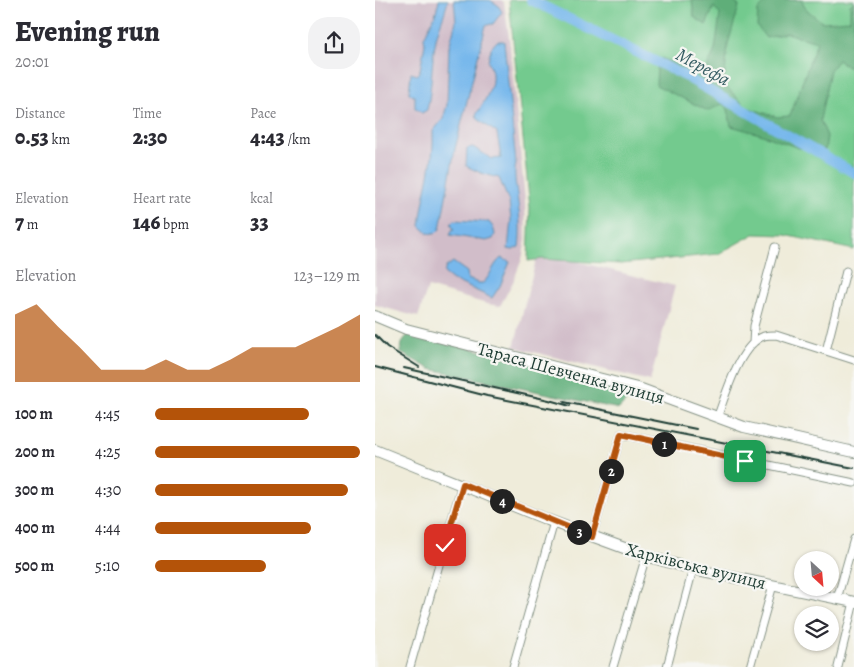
<!DOCTYPE html>
<html lang="en">
<head>
<meta charset="utf-8">
<style>
  body { margin:0; font-family:Alegreya,serif; background:#f2f2f3; color:#2b2b33; height:100vh; display:flex; flex-direction:column; font-size:19px; white-space:nowrap }
  * { box-sizing:border-box; margin:0 }
  p { font-size:16px; color:#7c7c81 }
  .icon { flex:none; width:28px; height:28px; fill:none; stroke:currentColor; stroke-width:2; stroke-linecap:round; stroke-linejoin:round }
  .map { position:relative; flex:1; overflow:hidden }
  .side { display:flex; flex-direction:column; background:#fff; width:375px }
  .side>* { flex:none }
  .needle { width:32px; rotate:154deg }
  .buttons { position:absolute; left:419px; top:551px; display:grid; gap:10px }
  .buttons a { display:grid; place-items:center; width:45px; height:45px; border-radius:50%; background:#fff; box-shadow:0 1px 4px #0004; font-size:25px }
  .pin { position:absolute; display:grid; place-items:center; width:42px; height:42px; color:#fff; margin:-21px; border-radius:10px; box-shadow:0 2px 8px #0006 }
  .km { position:absolute; width:25px; height:25px; margin:-12px; border-radius:50%; background:#222; color:#fff; font-size:14px; line-height:25px; text-align:center }
  .round { display:grid; place-items:center; flex:none; width:52px; height:52px; border-radius:20px; background:#f2f2f3 }
  .head { display:flex; align-items:center; justify-content:space-between; height:85px; padding:0 15px }
  h1 { font-size:28px; font-weight:800; line-height:38px }
  .metrics { display:grid; grid-template-columns:repeat(3,1fr); gap:8px; height:85px; padding:5px 15px }
  .metrics div { display:grid; align-content:center }
  .metrics b { font-size:21px; font-weight:800 }
  .metrics small { font-size:14px; font-weight:400 }
  .metrics p { font-size:14px }
  .chart { height:140px; padding:10px 15px }
  .chart p { display:flex; justify-content:space-between }
  .chart svg { width:100%; height:90px; margin-top:5px; fill:#b45309; opacity:.7 }
  ul { padding:0 15px; list-style:none; font-size:16px }
  li { display:grid; grid-template-columns:80px 60px 1fr; align-items:center; height:38px }
  li i { height:12px; border-radius:6px; background:#b45309 }
  main { display:flex; flex:1; min-height:0 }
  .map>svg:first-child { display:block }
</style>
</head>
<body>
<main>
<section class="side">
<div class="head"><div><h1>Evening run</h1><p>20:01</p></div><a class="round"><svg class="icon" aria-label="share" viewBox="0 0 24 24"><path d="M12 15V3M7 8l5-5 5 5M5 13v7h14v-7"/></svg></a></div>
<div class="metrics">
<div><p>Distance</p><b>0.53<small> km</small></b></div>
<div><p>Time</p><b>2:30</b></div>
<div><p>Pace</p><b>4:43<small> /km</small></b></div>
</div>
<div class="metrics">
<div><p>Elevation</p><b>7<small> m</small></b></div>
<div><p>Heart rate</p><b>146<small> bpm</small></b></div>
<div><p>kcal</p><b>33</b></div>
</div>
<div class="chart"><p><span>Elevation</span>123–129 m</p>
<svg viewBox="0 0 160 44" preserveAspectRatio="none"><path d="M0 44V11L10 6L20 17L30 27L40 38L50 38L60 38L70 33L80 38L90 38L100 33L110 27L120 27L130 27L140 22L150 17L160 11V44z"/></svg>
</div>
<ul>
<li><b>100 m</b>4:45<i style="width:75%"></i></li>
<li><b>200 m</b>4:25<i style="width:100%"></i></li>
<li><b>300 m</b>4:30<i style="width:94%"></i></li>
<li><b>400 m</b>4:44<i style="width:76%"></i></li>
<li><b>500 m</b>5:10<i style="width:54%"></i></li>
</ul>
</section>
<div class="map">
<svg width="479" height="667" viewBox="0 0 479 667">
  <rect width="100%" height="100%" fill="#f6f6f2"/>
  <filter id="ink" filterUnits="userSpaceOnUse"><feTurbulence type="fractalNoise" baseFrequency=".02" numOctaves="2"/><feDisplacementMap in="SourceGraphic" scale="10" xChannelSelector="R" yChannelSelector="G"/><feConvolveMatrix kernelMatrix="1 2 1 2 8 2 1 2 1" color-interpolation-filters="sRGB"/></filter>
  <filter id="wash" filterUnits="userSpaceOnUse"><feTurbulence type="fractalNoise" baseFrequency=".0096" numOctaves="4" result="noise"/><feDisplacementMap in="SourceGraphic" scale="20" xChannelSelector="R" yChannelSelector="G"/><feGaussianBlur stdDeviation="1.12" result="paint"/><feColorMatrix in="noise" values="0 0 0 0 0 0 0 0 0 0 0 0 0 0 0 0 0 1.4 0 .05"/><feComposite in="paint" operator="in"/></filter>
  <g filter="url(#wash)">
    <rect width="100%" height="100%" fill="#efecda"/>
    <!-- industrial -->
    <path fill="#d1bdc9" d="M 0,0 L 126,0 L 129,2 L 134,37 L 150,201 L 151,240 L 147,259 L 138,282 L 125,306 L 112,304 L 53,287 L 43,317 L 0,305 Z
      M 163,252 L 300,286 L 275,381 L 139,347 Z"/>
    <!-- green -->
    <path fill="#73ca8e" stroke="#498461" d="M 134,0 L 479,0 L 479,250 L 410,235 L 379,234 L 343,254 L 246,264 L 167,259 L 153,261 L 155,208 Z"/>
    <!-- forest -->
    <path fill="#5eae79" stroke="#3e7656" d="M 317,0 L 358,1 L 364,6 L 353,44 L 349,84 L 371,107 L 402,117 L 415,116 L 442,42 L 411,33 L 391,38 L 382,26 L 383,10 L 393,0 L 426,0 L 431,9 L 447,22 L 475,20 L 475,5 L 479,1 L 479,71 L 463,60 L 455,70 L 445,120 L 452,136 L 450,150 L 424,148 L 385,134 L 356,126 L 353,109 L 347,104 L 333,111 L 281,85 L 282,68 L 286,58 L 318,72 L 333,74 L 333,65 L 340,50 L 345,14 L 339,7 L 331,25 L 319,17 Z
      M 37,333 L 258,391 L 257,395 L 244,409 L 55,369 L 26,353 C 26,343 28,337 37,333 Z"/>
    <!-- water -->
    <path fill="#77b8ec" stroke="#4b7a90" d="M 64,0 L 73,0 C 70,15 62,29 60,45 C 56,66 57,89 52,110 L 47,113 L 40,108 L 40,97 L 34,93 L 36,73 L 42,75 L 45,70 L 50,44 L 49,37 L 60,15 Z
      M 79,0 L 115,0 L 123,5 L 127,12 L 118,24 L 111,25 L 80,149 L 65,229 L 60,234 L 53,233 L 45,226 C 48,194 60,163 58,131 L 68,119 L 72,105 L 74,47 L 81,21 Z
      M 122,41 L 129,41 L 141,163 C 138,177 142,189 143,203 C 145,217 146,232 144,247 L 138,250 L 133,249 L 136,220 L 134,202 L 124,178 L 106,173 L 91,166 L 92,148 L 98,147 L 117,159 L 126,158 L 122,133 L 104,120 L 101,115 C 111,98 124,81 113,62 L 116,48 Z
      M 79,220 L 114,222 L 118,227 L 120,234 L 118,239 L 111,241 L 75,235 L 77,230 L 79,230 L 76,223 Z
      M 126,258 L 135,262 L 125,286 L 117,298 L 78,280 L 69,273 L 71,267 L 78,262 L 92,272 L 93,279 L 103,283 L 108,283 C 117,274 117,266 126,258 Z"/>
    <g fill="none" stroke-linecap="round" stroke-linejoin="round">
      <!-- river -->
      <path stroke="#77b8ec" stroke-width="10" d="M 156,0 L 304,73 L 479,173"/>
    </g>
  </g>
  <g filter="url(#ink)">
    <g fill="none" stroke-linecap="round" stroke-linejoin="round">
      <!-- street casing -->
      <g stroke="#879487" stroke-width="9">
        <path id="street" d="M 378,343 L 379,326 L 400,247
          M 451,351 L 471,271
          M 342,418 C 351,395 364,345 389,336 C 392,335 397,335 401,335 L 479,360
          M 217,537 L 246,434 L 479,483
          M 462,599 L 479,539
          M 35,667 L 87,484
          M 138,667 L 179,522
          M 238,667 L 271,556
          M 292,667 L 318,569
          M 375,667 L 398,585
          M 463,667 L 479,602"/>
      </g>
      <!-- secondary casing -->
      <g stroke="#879487" stroke-width="12">
        <path id="secondary" d="M 0,316 L 31,329 L 266,389 L 369,427 L 479,452
          M 0,450 L 173,520 L 271,556 L 318,569 L 479,602"/>
      </g>
      <!-- street -->
      <use href="#street" stroke="#fff" stroke-width="7"/>
      <!-- secondary -->
      <use href="#secondary" stroke="#fff" stroke-width="10"/>
      <!-- rail -->
      <path stroke="#1f3d34" stroke-width="2" d="M 0,335 L 12,347 L 44,367
        M 0,367 L 112,396 L 479,468
        M 29,368 L 174,400 L 195,406
        M 189,402 L 321,429"/>
    </g>
  </g>
  <g fill="none" stroke-linecap="round" stroke-linejoin="round" filter="url(#ink)">
    <!-- route casing -->
    <g stroke="#fff" stroke-width="10">
      <path id="route" d="M 70,545 L 88,484 L 217,537 L 246,434 L 370,461"/>
    </g>
    <!-- route -->
    <use href="#route" stroke="#b45309" stroke-width="6"/>
  </g>
  <g text-anchor="middle" dominant-baseline="central" stroke-width="4.5" stroke-linejoin="round" paint-order="stroke">
    <!-- street labels -->
    <g font-size="18" fill="#1f3d34" stroke="#f6f6f2">
      <text transform="translate(196 373) rotate(15)">Тараса Шевченка вулиця</text>
      <text transform="translate(321 566) rotate(14)">Харківська вулиця</text>
    </g>
    <!-- water labels -->
    <g font-size="19" font-style="italic" fill="#355c62" stroke="#f6f6f2">
      <text transform="translate(328 67) rotate(29)">Мерефа</text>
    </g>
  </g>
</svg>
<div class="buttons">
<a><svg class="needle" viewBox="-14 -14 28 28"><path d="M0-13l5 13h-10z" fill="#e53935"/><path d="M0 13l5-13h-10z" fill="#7c7c81"/></svg></a>
<a><svg class="icon" aria-label="layers" viewBox="0 0 24 24"><path d="M12 4l9 5-9 5-9-5zM3 14l9 5 9-5"/></svg></a>
</div>
<div class="pin" style="left:370px;top:461px;background:#1e9e55"><svg class="icon" aria-label="arrive" viewBox="0 0 24 24"><path d="M6 21V4h12l-3 4 3 4H6"/></svg></div>
<div class="pin" style="left:70px;top:545px;background:#d93025"><svg class="icon" aria-label="check" viewBox="0 0 24 24"><path d="M5 12l5 5 9-10"/></svg></div>
<b class="km" style="left:289px;top:444px">1</b>
<b class="km" style="left:236px;top:471px">2</b>
<b class="km" style="left:204px;top:532px">3</b>
<b class="km" style="left:127px;top:501px">4</b>
</div>
</main>
</body>
</html>
